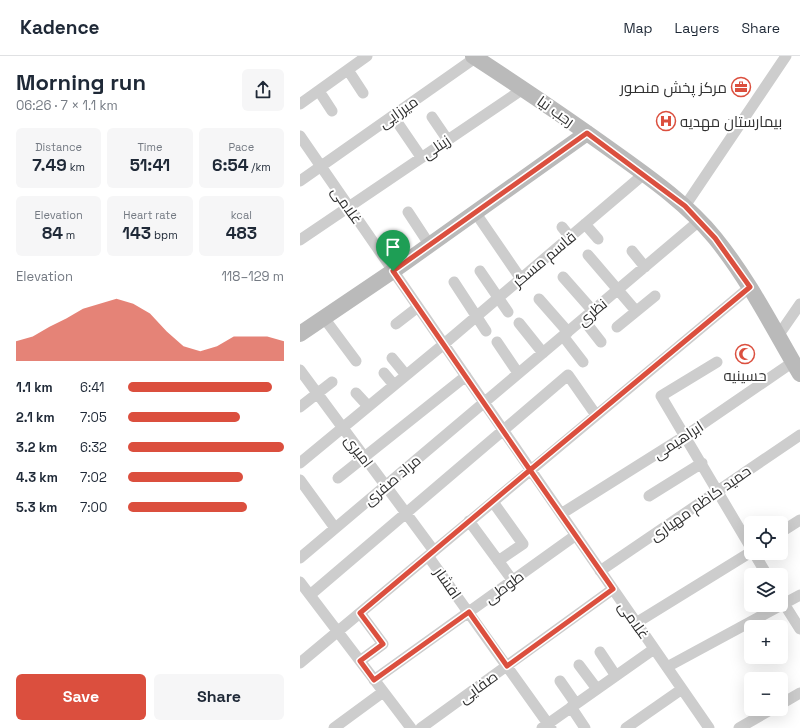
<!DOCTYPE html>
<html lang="en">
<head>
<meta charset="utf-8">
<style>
  body { margin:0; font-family:"Space Grotesk",Cairo,sans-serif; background:#f6f6f7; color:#1f2937; height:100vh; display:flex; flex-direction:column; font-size:15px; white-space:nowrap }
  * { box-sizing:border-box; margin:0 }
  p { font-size:13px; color:#747a83 }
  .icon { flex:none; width:22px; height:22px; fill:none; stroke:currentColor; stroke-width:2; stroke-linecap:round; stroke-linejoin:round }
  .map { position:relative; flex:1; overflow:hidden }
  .panel { display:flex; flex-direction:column; background:#fff; width:300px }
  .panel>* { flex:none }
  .buttons { position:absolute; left:444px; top:460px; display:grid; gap:8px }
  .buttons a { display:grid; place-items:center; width:44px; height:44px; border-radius:6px; background:#fff; box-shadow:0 4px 16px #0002; font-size:20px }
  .pin { position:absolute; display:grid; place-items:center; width:34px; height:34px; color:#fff; margin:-41px -17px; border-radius:50% 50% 50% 0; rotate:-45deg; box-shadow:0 0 4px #0007 }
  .pin .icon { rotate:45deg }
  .round { display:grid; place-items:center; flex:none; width:42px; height:42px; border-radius:6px; background:#f6f6f7 }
  .headline { display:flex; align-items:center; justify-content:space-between; height:68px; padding:0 16px }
  h1 { font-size:22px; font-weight:700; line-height:30px }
  .metrics { display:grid; grid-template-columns:repeat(3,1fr); gap:6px; height:68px; padding:4px 16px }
  .metrics div { display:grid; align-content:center; border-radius:6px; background:#f6f6f7; text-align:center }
  .metrics b { font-size:17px; font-weight:700 }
  .metrics small { font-size:11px; font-weight:400 }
  .metrics p { font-size:11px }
  .chart { height:112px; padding:8px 16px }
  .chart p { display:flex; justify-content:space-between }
  .chart svg { width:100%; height:72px; margin-top:4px; fill:#db4f3e; opacity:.7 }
  .primary-button { display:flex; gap:8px; margin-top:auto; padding:8px 16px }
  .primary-button a { flex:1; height:46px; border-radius:6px; background:#db4f3e; color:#fff; font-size:16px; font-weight:700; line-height:46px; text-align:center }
  .primary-button a+a { background:#f6f6f7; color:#1f2937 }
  ul { padding:0 16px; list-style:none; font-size:13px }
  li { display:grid; grid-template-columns:64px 48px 1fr; align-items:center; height:30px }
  li i { height:10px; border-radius:5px; background:#db4f3e }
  header { display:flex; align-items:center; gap:24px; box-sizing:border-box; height:56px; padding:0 20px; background:#fff; border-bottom:1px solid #e0e1e3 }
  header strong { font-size:19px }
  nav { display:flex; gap:22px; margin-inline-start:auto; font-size:14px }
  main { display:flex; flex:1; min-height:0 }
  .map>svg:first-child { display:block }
</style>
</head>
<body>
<header>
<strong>Kadence</strong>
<nav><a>Map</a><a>Layers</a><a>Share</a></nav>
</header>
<main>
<section class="panel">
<div class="headline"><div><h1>Morning run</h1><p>06:26 · 7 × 1.1 km</p></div><a class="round"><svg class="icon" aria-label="share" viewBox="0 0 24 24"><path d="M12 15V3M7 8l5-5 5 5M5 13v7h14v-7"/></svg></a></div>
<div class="metrics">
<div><p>Distance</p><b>7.49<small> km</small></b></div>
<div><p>Time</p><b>51:41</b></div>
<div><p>Pace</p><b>6:54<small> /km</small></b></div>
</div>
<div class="metrics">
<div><p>Elevation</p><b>84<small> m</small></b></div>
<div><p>Heart rate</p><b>143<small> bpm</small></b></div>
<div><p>kcal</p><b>483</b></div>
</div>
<div class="chart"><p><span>Elevation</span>118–129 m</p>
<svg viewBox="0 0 160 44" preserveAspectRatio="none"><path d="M0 44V32L10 29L20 23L30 18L40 12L50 9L60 6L70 9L80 15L90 26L100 35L110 38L120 35L130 29L140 29L150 29L160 32V44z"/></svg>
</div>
<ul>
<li><b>1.1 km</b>6:41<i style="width:92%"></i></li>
<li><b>2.1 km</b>7:05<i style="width:72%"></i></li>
<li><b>3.2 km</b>6:32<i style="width:100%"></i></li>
<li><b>4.3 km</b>7:02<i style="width:74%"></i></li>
<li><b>5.3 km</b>7:00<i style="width:76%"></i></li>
</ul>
<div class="primary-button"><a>Save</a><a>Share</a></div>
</section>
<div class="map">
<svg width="500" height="672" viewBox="0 0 500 672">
  <rect width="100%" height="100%" fill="#fff"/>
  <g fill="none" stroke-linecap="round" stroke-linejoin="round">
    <!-- street -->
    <path stroke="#cdcdcd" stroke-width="11" d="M 48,14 L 63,37
      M 19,35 L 32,55
      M 0,48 L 67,0
      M 93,60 L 121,101
      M 132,61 L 147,83
      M 0,80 L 409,672
      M 0,125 L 175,2
      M 385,150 L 486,0
      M 108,156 L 129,188
      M 175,156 L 221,223
      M 285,168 L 298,183
      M 262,171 L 270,181
      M 0,184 L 223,33
      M 332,195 L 345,211
      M 288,199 L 336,255
      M 180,215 L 208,256
      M 263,221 L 293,255
      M 154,226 L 186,275
      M 239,243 L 268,276
      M 24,262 L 56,305
      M 283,263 L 301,286
      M 219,267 L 243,297
      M 96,268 L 118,251
      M 317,271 L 355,240
      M 263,280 L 283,306
      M 478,280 L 500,248
      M 197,286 L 218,317
      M 92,302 L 106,319
      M 417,306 L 361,340 L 451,492
      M 0,314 L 134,495
      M 84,317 L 94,329
      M 56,337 L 68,350
      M 0,351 L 32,326
      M 0,407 L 144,288 L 344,118
      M 38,422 L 166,320
      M 0,424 L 35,472
      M 349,440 L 402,407
      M 193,446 L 223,488 L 198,505
      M 261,458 L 385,380 L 493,306
      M 169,465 L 213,525
      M 481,476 L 500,464
      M 454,497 L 467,519
      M 128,500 L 251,672
      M 0,502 L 399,165
      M 300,515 L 500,379
      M 0,526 L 111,672
      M 10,539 L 268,319 L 296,359
      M 481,543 L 500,573
      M 60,557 L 83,588 L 60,605
      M 336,567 L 451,496
      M 300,596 L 316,620
      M 0,607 L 450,231
      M 279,609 L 297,633
      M 367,611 L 500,539
      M 74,624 L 276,479
      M 260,625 L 276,648
      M 481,648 L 500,637
      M 271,651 L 285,672
      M 34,672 L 83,636
      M 121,672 L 313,533
      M 242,672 L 354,593
      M 326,672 L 382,633
      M 439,672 L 472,653"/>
    <!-- secondary -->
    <path stroke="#bababa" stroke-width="16" d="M 173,0 C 222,32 271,65 318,99 C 353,124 388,149 415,182 C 449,224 473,272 500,318
      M 0,278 L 93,215 L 287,77"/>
  </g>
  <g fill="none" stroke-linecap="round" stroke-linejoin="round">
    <!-- route casing -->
    <g stroke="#fff" stroke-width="8">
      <path id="route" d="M 93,215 L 230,414 L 60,557 L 83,588 L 60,605 L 74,624 L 169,556 L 207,610 L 313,533 L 230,414 L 450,231 L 415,182 L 385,150 L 287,77 L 93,215"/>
    </g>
    <!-- route -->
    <use href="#route" stroke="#db4f3e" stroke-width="5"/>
  </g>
  <!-- icons -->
  <defs>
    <g id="office-ring" transform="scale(1)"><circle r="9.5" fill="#fff" stroke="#db4f3e" stroke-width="1.5"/><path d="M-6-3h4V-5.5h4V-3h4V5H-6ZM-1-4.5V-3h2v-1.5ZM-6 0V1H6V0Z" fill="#db4f3e"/></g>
    <g id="hospital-ring" transform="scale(1)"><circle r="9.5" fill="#fff" stroke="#db4f3e" stroke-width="1.5"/><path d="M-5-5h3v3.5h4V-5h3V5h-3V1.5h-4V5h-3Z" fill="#db4f3e"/></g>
    <g id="mosque-ring" transform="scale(1)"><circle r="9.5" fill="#fff" stroke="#db4f3e" stroke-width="1.5"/><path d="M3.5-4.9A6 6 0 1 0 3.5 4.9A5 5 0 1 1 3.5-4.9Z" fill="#db4f3e"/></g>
  </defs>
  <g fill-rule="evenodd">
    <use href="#office-ring" x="441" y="31"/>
    <use href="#hospital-ring" x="366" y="65"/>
    <use href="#mosque-ring" x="445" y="298"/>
  </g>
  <g text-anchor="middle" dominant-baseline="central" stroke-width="4" stroke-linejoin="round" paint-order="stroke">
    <!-- poi labels -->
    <g font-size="15" fill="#303030" stroke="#fff" text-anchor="end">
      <text x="427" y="31">مركز پخش منصور</text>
      <text x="380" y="65" text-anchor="start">بیمارستان مهدیه</text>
      <text x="445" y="319" text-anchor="middle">حسینیه</text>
    </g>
    <!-- street labels -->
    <g font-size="15" fill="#303030" stroke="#fff">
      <text transform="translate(256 55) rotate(35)">رجب نیا</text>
      <text transform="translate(98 56) rotate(-35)">میرزایی</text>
      <text transform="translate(136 91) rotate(-34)">زینلی</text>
      <text transform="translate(47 149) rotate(55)">غلامی</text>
      <text transform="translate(244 203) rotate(-40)">قاسم مسگر</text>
      <text transform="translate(292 256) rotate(-40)">نظری</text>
      <text transform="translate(378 384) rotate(-33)">ابراهیمی</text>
      <text transform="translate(59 395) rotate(53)">امیری</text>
      <text transform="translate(92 424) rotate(-40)">مراد صفری</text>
      <text transform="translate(400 447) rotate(-35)">حمید کاظم مهیاری</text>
      <text transform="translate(148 527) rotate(55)">افشار</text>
      <text transform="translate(204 531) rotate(-36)">طوطی</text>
      <text transform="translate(334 564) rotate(55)">غلامی</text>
      <text transform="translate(178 631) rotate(-36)">صفایی</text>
    </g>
  </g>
</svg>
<div class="buttons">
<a><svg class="icon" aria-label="locate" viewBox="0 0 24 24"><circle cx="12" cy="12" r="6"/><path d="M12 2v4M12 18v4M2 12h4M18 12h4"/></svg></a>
<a><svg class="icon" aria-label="layers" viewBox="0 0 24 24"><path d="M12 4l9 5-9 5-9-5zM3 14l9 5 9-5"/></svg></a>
<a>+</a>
<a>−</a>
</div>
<div class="pin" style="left:93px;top:215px;background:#1e9e55"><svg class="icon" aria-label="arrive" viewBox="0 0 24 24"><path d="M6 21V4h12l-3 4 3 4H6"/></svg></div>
</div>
</main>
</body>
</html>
